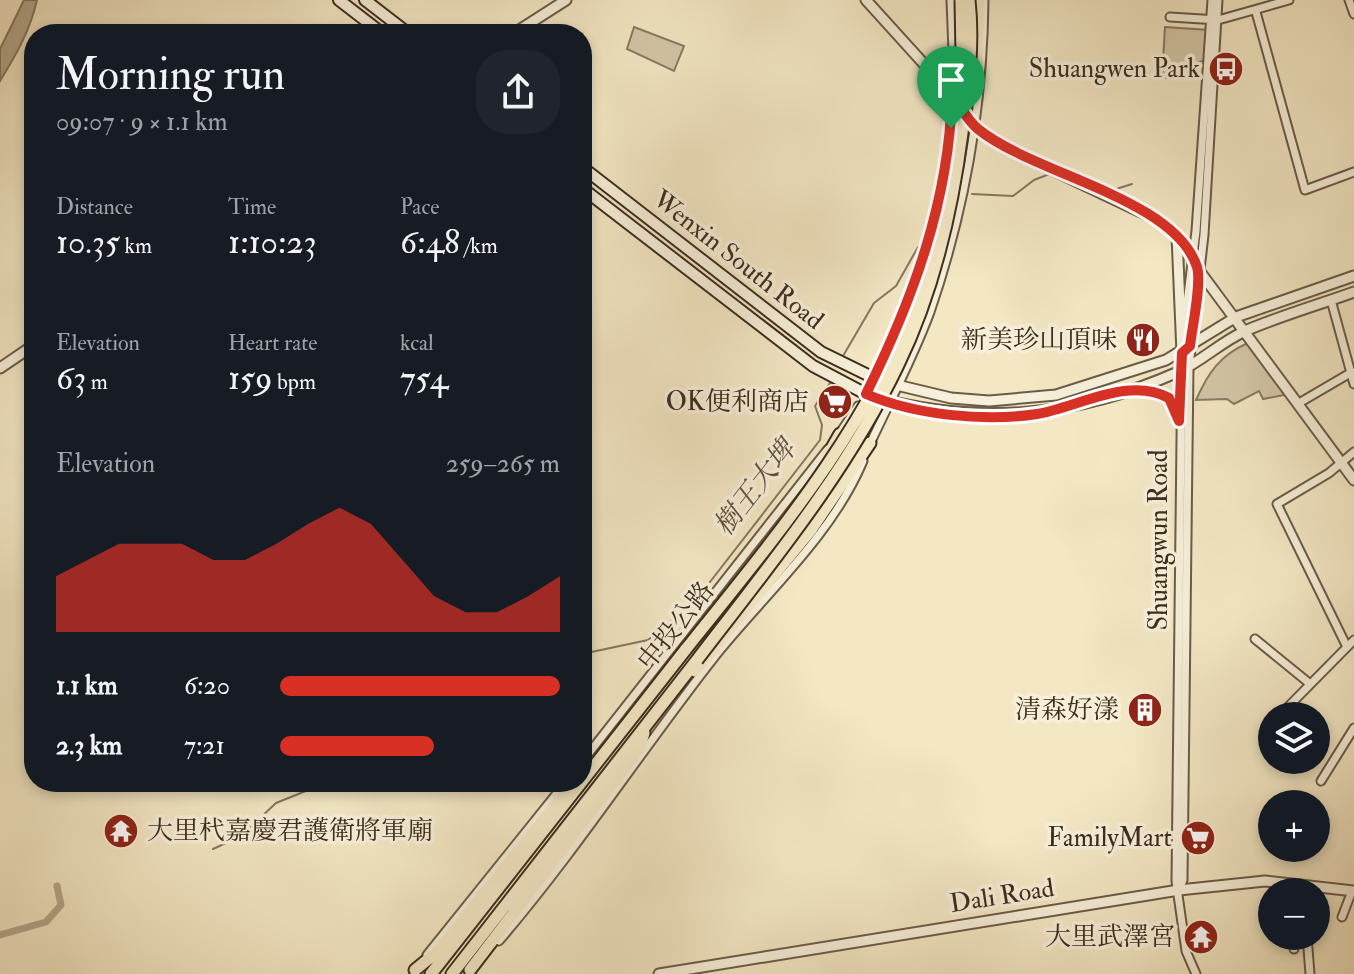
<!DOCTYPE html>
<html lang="en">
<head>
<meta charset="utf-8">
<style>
  body { margin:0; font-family:"IM FELL Double Pica","Noto Serif TC",serif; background:#20242c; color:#f1f3f6; height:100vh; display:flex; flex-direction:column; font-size:30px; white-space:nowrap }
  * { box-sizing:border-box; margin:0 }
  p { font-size:26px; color:#9ea1a6 }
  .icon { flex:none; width:44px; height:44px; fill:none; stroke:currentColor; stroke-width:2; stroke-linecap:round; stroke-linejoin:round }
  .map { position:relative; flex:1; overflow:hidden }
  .details { position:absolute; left:24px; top:24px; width:568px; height:768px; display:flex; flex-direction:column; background:#171b24; border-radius:32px; box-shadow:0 4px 12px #0003 }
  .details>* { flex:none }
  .fabs { position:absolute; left:1258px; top:702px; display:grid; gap:16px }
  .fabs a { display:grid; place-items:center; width:72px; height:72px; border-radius:50%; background:#171b24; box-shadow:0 4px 12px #0003; font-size:40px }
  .pin { position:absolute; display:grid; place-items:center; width:68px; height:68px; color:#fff; margin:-82px -34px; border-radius:50% 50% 50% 0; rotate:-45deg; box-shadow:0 0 8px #0007 }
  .pin .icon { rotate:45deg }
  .round { display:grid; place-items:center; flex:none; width:84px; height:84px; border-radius:32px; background:#20242c }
  .overview { display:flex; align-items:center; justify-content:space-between; height:136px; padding:0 32px }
  h1 { font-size:44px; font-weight:600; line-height:60px }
  .stats { display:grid; grid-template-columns:repeat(3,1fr); gap:12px; height:136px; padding:8px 32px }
  .stats div { display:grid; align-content:center }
  .stats b { font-size:34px; font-weight:600 }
  .stats small { font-size:22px; font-weight:400 }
  .stats p { font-size:22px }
  .chart { height:224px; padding:16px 32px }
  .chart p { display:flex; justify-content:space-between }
  .chart svg { width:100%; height:144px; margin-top:8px; fill:#d93025; opacity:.7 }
  ul { padding:0 32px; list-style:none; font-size:26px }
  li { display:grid; grid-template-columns:128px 96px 1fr; align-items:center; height:60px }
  li i { height:20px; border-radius:10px; background:#d93025 }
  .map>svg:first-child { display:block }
</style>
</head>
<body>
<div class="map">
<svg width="1354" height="974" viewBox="0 0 1354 974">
  <rect width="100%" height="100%" fill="#f3e7c4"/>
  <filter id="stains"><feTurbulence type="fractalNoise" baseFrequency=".0025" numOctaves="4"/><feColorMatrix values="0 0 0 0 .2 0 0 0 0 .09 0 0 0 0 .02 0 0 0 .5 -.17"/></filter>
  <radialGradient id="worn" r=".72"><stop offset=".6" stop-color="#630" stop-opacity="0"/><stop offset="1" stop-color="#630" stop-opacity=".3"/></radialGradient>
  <!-- green -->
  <path fill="#d4c7a8" stroke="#887a62" stroke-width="2" d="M 634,27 L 684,46 L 674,71 L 627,49 Z
    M 1165,27 L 1209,30 L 1206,60 L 1189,65 L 1187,78 L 1162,78 Z
    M 1248,343 L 1289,394 L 1263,399 L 1259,391 L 1234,404 L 1227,399 L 1196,400 C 1208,373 1220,355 1248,343 Z"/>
  <!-- water -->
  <path fill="#b5a88b" stroke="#85775f" stroke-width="2" d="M 24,0 L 37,0 C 30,31 16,55 0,81 L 0,49 Z"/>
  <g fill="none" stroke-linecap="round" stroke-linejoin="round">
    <!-- stream -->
    <path stroke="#85775f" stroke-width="2" d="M 1062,170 L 1113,190 L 1132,184
      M 972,194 L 1013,196 L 1034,180 L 1052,173
      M 843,356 L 874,303 L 896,286 L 918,247
      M 582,654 L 648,640 L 696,600 L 820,440 L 822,425 L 815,406 L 832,380
      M 213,849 L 241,836 L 276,803 L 328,782"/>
    <!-- canal -->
    <path stroke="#b5a88b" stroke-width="7" d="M 0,935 L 46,922 L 61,905 L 57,886"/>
    <!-- minor casing -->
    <g stroke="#6a5c47" stroke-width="11">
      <path id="minor" d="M 951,0 L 953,52
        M 1349,0 L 1354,14
        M 1256,12 L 1305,190 L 1354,172
        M 1170,17 L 1218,20 L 1289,0
        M 1331,300 L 1354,384
        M 1184,327 L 1196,231 L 1212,0
        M 1182,351 L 1176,881 L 1186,951 L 1196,974
        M 872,382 L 895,336
        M 1299,403 L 1352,372
        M 838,436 L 858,406
        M 869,446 C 890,401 913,358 930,312 C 965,210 983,106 984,0
        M 1255,639 L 1309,683
        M 1346,645 L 1277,504 L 1329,473 L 1354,452
        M 1279,716 L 1354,640
        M 1264,738 L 1272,726
        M 582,762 L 828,449
        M 1321,781 L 1354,728
        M 1179,890 L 1183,880 L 1189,366 L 1204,235 L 1218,0
        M 1342,917 L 1352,891
        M 1294,936 L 1294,949
        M 1307,936 L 1310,974
        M 499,941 C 577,850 642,749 716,655 C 766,593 832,535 863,461
        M 427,955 L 566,782"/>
    </g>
    <!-- tertiary casing -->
    <g stroke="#6a5c47" stroke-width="13">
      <path id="tertiary" d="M 866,0 L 952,95 L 975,127 L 1008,149 L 1158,220 L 1180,239 L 1198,269 L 1354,480
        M 513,34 L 566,0
        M 1177,236 L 1182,353
        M 0,368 L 34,345
        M 884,382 L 951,398 L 989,401 L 1056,395 L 1166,360 L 1236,317 L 1354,276
        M 1139,389 L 1169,398 L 1179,421
        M 876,398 C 983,425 1076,417 1178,372 C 1202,361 1221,342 1245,331 C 1280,316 1318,305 1354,292
        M 659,974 L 1179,890 L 1265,881 L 1354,891"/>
    </g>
    <!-- secondary casing -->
    <g stroke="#3c2d1d" stroke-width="14">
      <path id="secondary" d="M 339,0 L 383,34
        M 365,0 L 409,34
        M 582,167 L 821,352 L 874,378
        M 582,188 L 813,366 L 866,394"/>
    </g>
    <!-- primary casing -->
    <g stroke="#3c2d1d" stroke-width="15">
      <path id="primary" d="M 953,80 L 958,45
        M 977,83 L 978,0
        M 828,455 L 840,434
        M 695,671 L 811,530 L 870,443
        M 415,970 L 437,952 L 574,782
        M 470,970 L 639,749 L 644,733
        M 431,974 L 686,649
        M 452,974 L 697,660"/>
    </g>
    <!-- minor -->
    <use href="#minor" stroke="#f7efd9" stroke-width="7"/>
    <!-- tertiary -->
    <use href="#tertiary" stroke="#f7efd9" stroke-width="9"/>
    <!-- secondary -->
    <use href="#secondary" stroke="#f7efd9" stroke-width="10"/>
    <!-- primary -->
    <use href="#primary" stroke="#f3e7c4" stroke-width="11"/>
    <!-- primary-bridge casing -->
    <g stroke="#3c2d1d" stroke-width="15" stroke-linecap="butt">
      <path id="primary-bridge" d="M 961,0 L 962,55
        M 686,649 C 773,540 868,429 917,296 C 941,228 950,159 960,89
        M 697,660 C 769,566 847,472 898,365 C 933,293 952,211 962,133 C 968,89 974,44 969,0"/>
    </g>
    <!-- primary-bridge -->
    <use href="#primary-bridge" stroke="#f3e7c4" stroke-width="11"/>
  </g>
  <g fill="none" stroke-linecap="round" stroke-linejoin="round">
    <!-- route casing -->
    <g stroke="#fff" stroke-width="16">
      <path id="route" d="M 952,95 C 960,106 968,121 978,129 C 1033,174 1175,198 1197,267 C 1202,283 1192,328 1190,346 L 1182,353 L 1179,421 L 1169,398 C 1128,376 1079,407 1037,414 C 984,422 915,415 866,394 C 913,299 949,202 952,95 Z"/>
    </g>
    <!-- route -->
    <use href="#route" stroke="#d93025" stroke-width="10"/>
  </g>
  <!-- icons -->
  <defs>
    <g id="bus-disc" transform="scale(1.8)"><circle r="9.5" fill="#8f2418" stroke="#f7efd9"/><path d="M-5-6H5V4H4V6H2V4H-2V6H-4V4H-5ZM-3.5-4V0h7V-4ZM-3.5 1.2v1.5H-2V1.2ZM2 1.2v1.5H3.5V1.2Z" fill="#fff"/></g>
    <g id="restaurant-disc" transform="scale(1.8)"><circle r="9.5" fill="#8f2418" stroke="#f7efd9"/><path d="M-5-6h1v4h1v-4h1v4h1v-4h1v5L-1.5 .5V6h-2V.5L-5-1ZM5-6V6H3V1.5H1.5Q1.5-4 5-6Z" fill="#fff"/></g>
    <g id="supermarket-disc" transform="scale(1.8)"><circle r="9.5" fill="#8f2418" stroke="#f7efd9"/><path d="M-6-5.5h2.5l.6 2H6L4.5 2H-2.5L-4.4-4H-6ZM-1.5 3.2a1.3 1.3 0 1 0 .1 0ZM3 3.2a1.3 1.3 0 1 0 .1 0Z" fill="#fff"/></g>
    <g id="building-disc" transform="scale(1.8)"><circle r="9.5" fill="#8f2418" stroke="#f7efd9"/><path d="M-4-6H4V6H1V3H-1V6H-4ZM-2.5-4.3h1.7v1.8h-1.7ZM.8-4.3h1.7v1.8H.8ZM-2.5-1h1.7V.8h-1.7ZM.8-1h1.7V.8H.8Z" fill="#fff"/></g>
    <g id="temple-disc" transform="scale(1.8)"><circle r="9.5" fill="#8f2418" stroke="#f7efd9"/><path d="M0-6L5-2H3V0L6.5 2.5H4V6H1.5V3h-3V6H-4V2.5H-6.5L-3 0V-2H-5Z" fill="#fff"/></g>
  </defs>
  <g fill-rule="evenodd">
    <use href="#bus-disc" x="1226" y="69"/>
    <use href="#restaurant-disc" x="1143" y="340"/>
    <use href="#supermarket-disc" x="835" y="402"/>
    <use href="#building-disc" x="1145" y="710"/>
    <use href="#temple-disc" x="121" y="831"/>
    <use href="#supermarket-disc" x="1198" y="838"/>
    <use href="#temple-disc" x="1201" y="937"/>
  </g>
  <g text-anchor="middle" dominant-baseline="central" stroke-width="7" stroke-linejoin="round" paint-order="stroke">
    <!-- poi labels -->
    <g font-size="26" fill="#3c2d1d" stroke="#f7efd9" text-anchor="end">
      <text x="1200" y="69">Shuangwen Park</text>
      <text x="1117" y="340">新美珍山頂味</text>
      <text x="809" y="402">OK便利商店</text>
      <text x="1119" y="710">清森好漾</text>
      <text x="147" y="831" text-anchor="start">大里杙嘉慶君護衛將軍廟</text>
      <text x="1172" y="838">FamilyMart</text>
      <text x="1175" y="937">大里武澤宮</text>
    </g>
    <!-- street labels -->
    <g font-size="26" fill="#3c2d1d" stroke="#f7efd9">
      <text transform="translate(738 260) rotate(38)">Wenxin South Road</text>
      <text transform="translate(1159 540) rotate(-90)">Shuangwun Road</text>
      <text transform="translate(676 626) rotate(-51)">中投公路</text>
      <text transform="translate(1002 896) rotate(-9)">Dali Road</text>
    </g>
    <!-- water labels -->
    <g font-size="28" font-style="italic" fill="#60523e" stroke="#f7efd9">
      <text transform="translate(755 488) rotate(-52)">樹王大埤</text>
    </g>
  </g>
  <rect width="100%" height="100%" filter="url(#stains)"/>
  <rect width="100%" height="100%" fill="url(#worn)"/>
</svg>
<div class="fabs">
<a><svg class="icon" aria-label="layers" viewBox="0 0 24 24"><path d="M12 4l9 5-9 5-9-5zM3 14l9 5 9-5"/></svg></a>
<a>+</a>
<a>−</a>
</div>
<div class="pin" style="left:951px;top:128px;background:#1e9e55"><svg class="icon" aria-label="arrive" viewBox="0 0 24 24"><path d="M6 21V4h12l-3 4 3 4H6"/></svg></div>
<section class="details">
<div class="overview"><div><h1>Morning run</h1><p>09:07 · 9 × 1.1 km</p></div><a class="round"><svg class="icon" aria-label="share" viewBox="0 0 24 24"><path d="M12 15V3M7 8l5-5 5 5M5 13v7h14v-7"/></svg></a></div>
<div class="stats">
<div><p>Distance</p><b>10.35<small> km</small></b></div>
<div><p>Time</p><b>1:10:23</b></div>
<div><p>Pace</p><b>6:48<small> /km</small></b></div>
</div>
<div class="stats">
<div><p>Elevation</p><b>63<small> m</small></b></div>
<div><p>Heart rate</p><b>159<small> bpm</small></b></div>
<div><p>kcal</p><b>754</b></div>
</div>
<div class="chart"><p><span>Elevation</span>259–265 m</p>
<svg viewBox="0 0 160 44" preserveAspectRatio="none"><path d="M0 44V27L10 22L20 17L30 17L40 17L50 22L60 22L70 17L80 11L90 6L100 11L110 22L120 33L130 38L140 38L150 33L160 27V44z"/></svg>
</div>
<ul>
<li><b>1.1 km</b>6:20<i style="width:100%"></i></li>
<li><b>2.3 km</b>7:21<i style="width:55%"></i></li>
</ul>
</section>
</div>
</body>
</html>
